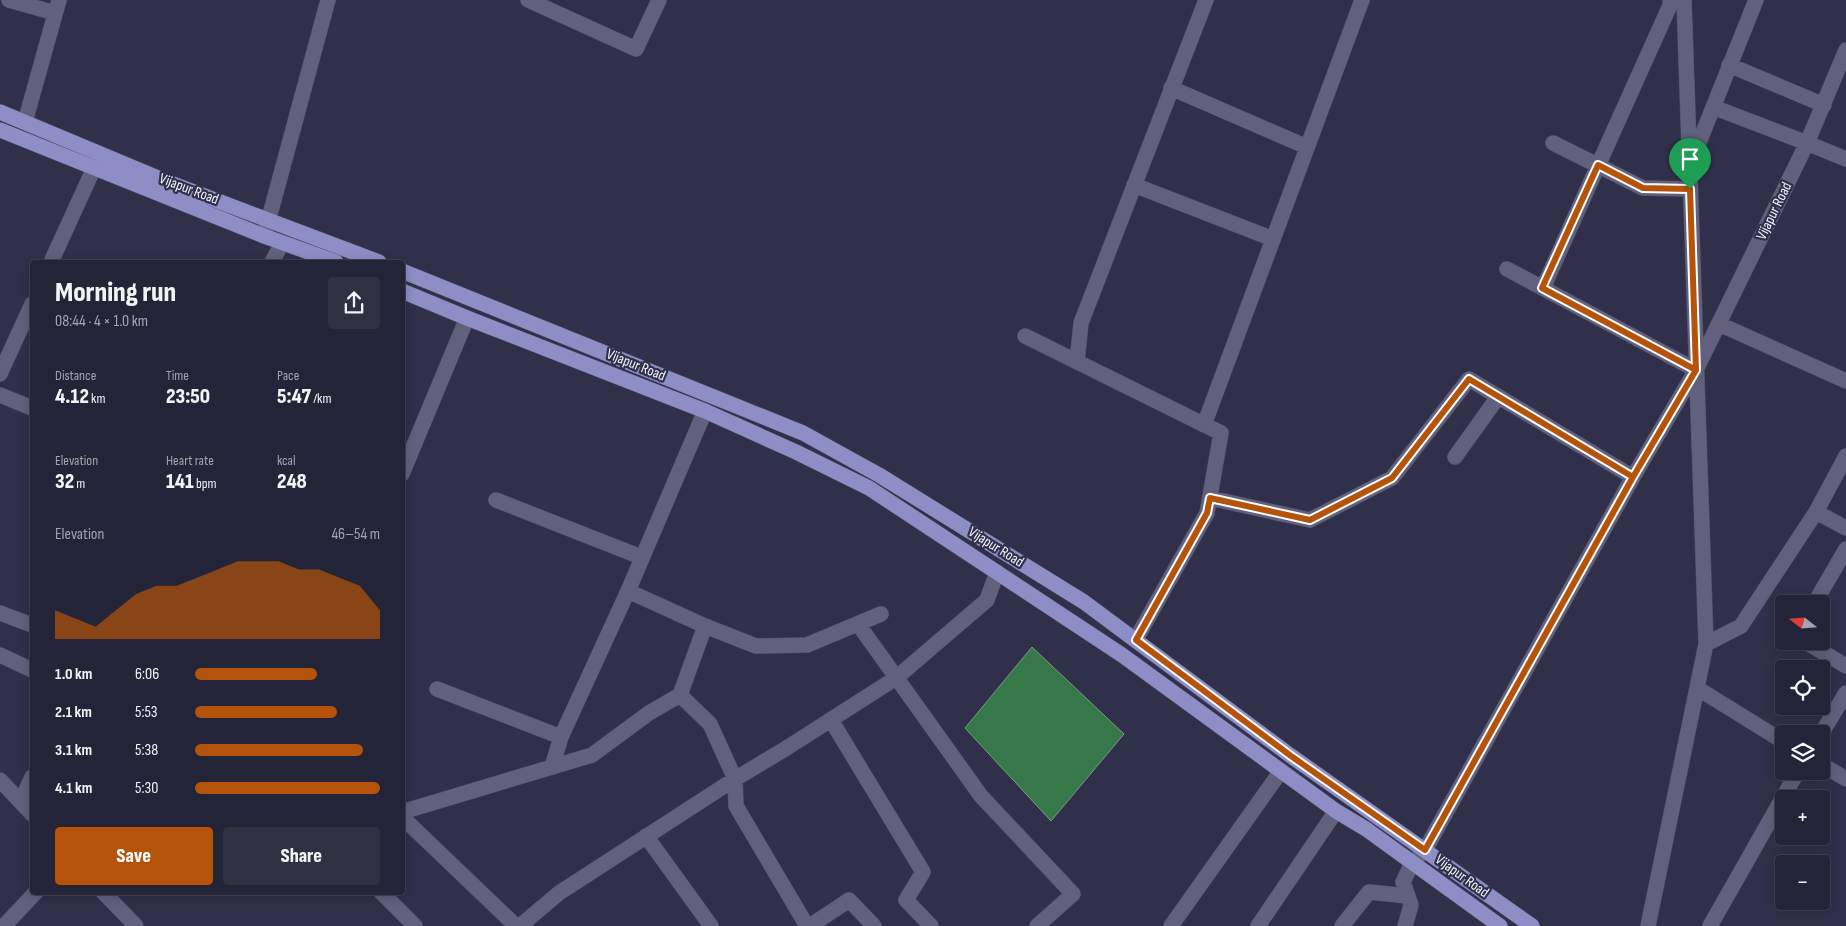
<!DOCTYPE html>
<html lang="en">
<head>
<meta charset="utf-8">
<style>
  body { margin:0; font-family:"Sofia Sans Condensed",sans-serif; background:#303043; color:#f1f3f6; height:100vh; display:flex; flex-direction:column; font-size:19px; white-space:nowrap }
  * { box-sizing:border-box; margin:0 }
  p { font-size:16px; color:#a3a4ae }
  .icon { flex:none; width:28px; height:28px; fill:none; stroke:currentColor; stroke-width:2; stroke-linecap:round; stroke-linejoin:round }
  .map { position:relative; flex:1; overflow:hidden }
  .side { position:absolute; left:30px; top:260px; width:375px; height:635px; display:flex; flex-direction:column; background:#242438; border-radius:5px; box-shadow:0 2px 12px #0003,0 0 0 1px #414153 }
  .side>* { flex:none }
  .needle { width:32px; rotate:287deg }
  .buttons { position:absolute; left:1775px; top:595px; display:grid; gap:10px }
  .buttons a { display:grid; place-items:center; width:55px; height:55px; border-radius:5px; background:#242438; box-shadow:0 2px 12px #0003,0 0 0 1px #414153; font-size:25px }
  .pin { position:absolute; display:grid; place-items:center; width:42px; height:42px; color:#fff; margin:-51px -21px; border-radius:50% 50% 50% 0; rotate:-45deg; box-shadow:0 0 5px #0007 }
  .pin .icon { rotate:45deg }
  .round { display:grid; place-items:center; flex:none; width:52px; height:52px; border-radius:5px; background:#303043 }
  .headline { display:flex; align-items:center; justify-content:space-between; height:85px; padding:0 25px }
  h1 { font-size:28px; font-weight:800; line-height:38px }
  .metrics { display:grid; grid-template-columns:repeat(3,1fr); gap:8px; height:85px; padding:5px 25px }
  .metrics div { display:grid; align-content:center }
  .metrics b { font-size:21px; font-weight:800 }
  .metrics small { font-size:14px; font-weight:400 }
  .metrics p { font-size:14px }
  .chart { height:140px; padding:10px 25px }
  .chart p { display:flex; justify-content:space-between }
  .chart svg { width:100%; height:90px; margin-top:5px; fill:#b45309; opacity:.7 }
  .button { display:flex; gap:10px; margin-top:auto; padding:10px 25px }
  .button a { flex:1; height:58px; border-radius:5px; background:#b45309; color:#fff; font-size:20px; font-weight:800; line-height:58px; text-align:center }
  .button a+a { background:#303043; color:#f1f3f6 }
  ul { padding:0 25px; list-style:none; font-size:16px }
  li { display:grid; grid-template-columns:80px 60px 1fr; align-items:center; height:38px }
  li i { height:12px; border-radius:6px; background:#b45309 }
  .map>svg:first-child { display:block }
</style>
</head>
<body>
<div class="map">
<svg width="1846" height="926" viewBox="0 0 1846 926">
  <rect width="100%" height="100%" fill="#30304a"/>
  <!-- building -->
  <path fill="#37784b" stroke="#7c9982" d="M 1032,647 L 1124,734 L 1051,821 L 965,728 Z"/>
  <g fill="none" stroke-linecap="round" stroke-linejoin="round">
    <!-- minor casing -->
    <g stroke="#4b4b63" stroke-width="16">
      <path id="minor" d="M 9,0 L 55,13
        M 528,0 L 636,49 L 659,0
        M 1729,65 L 1824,105
        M 1171,88 L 1307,147
        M 1713,107 L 1807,143 L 1846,159
        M 25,122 L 59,0
        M 1553,143 L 1643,188 L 1690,189
        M 1692,160 L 1756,0
        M 1134,185 L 1273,239
        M 265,233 L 328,0
        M 51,262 L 94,168
        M 272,262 L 282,243
        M 1507,269 L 1696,370
        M 1543,288 L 1672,1 L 1670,0
        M 1719,324 L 1846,381
        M 1025,336 L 1221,433 L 1207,513 L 1136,639
        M 1077,362 L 1081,323 L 1206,0
        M 0,374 L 32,304
        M 0,395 L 32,408
        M 1204,425 L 1362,0
        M 1455,457 L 1498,397
        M 402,474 L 467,318
        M 1210,498 L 1310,520 L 1392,478 L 1469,379 L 1633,477
        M 496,500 L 641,557
        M 1816,512 L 1846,528
        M 628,591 L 705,626
        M 1814,604 L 1846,549
        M 0,613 L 32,625
        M 858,624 L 981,796 L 1073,894 L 1037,926
        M 1804,641 L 1846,666
        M 1706,644 L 1741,626 L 1816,512 L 1846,456
        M 0,655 L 32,670
        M 1697,688 L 1784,742
        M 437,689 L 561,737
        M 680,695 L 710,724 L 735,779 L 736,806 L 807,926
        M 831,720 L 923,872 L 906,900 L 931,926
        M 1821,734 L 1846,693
        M 1821,764 L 1846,779
        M 552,767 L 561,737 L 628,591 L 705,411
        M 0,780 L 32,814
        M 21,801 L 32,777
        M 402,812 L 592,755 L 649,713 L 680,695 L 705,626 L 756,646 L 807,645 L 881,614
        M 402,817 L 516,926
        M 646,836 L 711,926
        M 103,892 L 136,926
        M 381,892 L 415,926
        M 4,926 L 36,892
        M 520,926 L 559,893 L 735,779 L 785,749 L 896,678 L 987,600 L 997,572
        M 810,926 L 849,900 L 874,926
        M 1171,926 L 1281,771
        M 1258,926 L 1336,811
        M 1342,926 L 1369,892 L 1408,896
        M 1405,926 L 1411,905 L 1403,882 L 1412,863 L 1425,850 L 1633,477 L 1696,370 L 1807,143 L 1846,50
        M 1648,926 L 1706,644 L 1684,0
        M 1710,926 L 1798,771"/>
    </g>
    <!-- major casing -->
    <g stroke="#4b4b63" stroke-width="16">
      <path id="major" d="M 0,112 L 165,181 L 379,262
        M 0,130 L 264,236 L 336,262
        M 402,271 L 803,433 L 879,475 L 1084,602 L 1291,756 L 1532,926
        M 402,291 L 467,318 L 705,411 L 796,452 L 869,488 L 1122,655 L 1336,811 L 1366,829 L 1500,926"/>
    </g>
    <!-- minor -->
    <use href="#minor" stroke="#61617d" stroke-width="15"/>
    <!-- major -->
    <use href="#major" stroke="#8e8ec7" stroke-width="15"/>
  </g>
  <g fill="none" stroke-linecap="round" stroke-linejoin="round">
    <!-- route casing -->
    <g stroke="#fff" stroke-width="10">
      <path id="route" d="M 1690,189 L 1696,370 L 1633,477 L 1469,379 L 1392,478 L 1310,520 L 1210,498 L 1207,513 L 1136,640 L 1291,756 L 1425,850 L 1633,477 L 1696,370 L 1542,288 L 1598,165 L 1643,188 L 1690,189"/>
    </g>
    <!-- route -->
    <use href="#route" stroke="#b45309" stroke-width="6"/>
  </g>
  <g text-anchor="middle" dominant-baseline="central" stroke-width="4.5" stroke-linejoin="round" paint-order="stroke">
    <!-- street labels -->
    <g font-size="15" fill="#f1f2fc" stroke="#30304a">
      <text transform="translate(189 189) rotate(21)">Vijapur Road</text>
      <text transform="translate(1774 211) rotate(-64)">Vijapur Road</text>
      <text transform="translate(636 365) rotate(22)">Vijapur Road</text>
      <text transform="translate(996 547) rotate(32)">Vijapur Road</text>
      <text transform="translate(1462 876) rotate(36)">Vijapur Road</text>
    </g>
  </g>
</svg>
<div class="buttons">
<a><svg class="needle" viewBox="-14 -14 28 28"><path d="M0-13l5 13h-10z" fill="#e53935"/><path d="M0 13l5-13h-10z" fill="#a3a4ae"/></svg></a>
<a><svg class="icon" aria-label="locate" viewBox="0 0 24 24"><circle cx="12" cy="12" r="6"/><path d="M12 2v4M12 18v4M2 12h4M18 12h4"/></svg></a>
<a><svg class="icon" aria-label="layers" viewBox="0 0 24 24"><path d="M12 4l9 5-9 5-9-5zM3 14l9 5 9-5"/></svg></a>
<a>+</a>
<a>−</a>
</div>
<div class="pin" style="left:1690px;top:189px;background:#1e9e55"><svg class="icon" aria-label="arrive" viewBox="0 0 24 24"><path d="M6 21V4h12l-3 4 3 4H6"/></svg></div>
<section class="side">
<div class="headline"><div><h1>Morning run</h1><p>08:44 · 4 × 1.0 km</p></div><a class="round"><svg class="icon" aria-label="share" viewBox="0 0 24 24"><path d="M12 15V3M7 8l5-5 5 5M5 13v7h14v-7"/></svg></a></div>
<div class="metrics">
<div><p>Distance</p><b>4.12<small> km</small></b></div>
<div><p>Time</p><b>23:50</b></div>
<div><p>Pace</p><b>5:47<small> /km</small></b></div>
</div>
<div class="metrics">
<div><p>Elevation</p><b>32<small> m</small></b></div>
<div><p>Heart rate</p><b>141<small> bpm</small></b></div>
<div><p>kcal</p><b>248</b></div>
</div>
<div class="chart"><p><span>Elevation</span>46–54 m</p>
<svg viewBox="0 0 160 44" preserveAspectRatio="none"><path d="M0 44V30L10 34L20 38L30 30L40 22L50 18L60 18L70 14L80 10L90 6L100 6L110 6L120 10L130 10L140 14L150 18L160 30V44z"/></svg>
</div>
<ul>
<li><b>1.0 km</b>6:06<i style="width:66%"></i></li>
<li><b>2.1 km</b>5:53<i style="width:77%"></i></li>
<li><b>3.1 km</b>5:38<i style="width:91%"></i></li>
<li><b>4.1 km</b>5:30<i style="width:100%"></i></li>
</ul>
<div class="button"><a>Save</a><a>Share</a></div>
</section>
</div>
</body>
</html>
